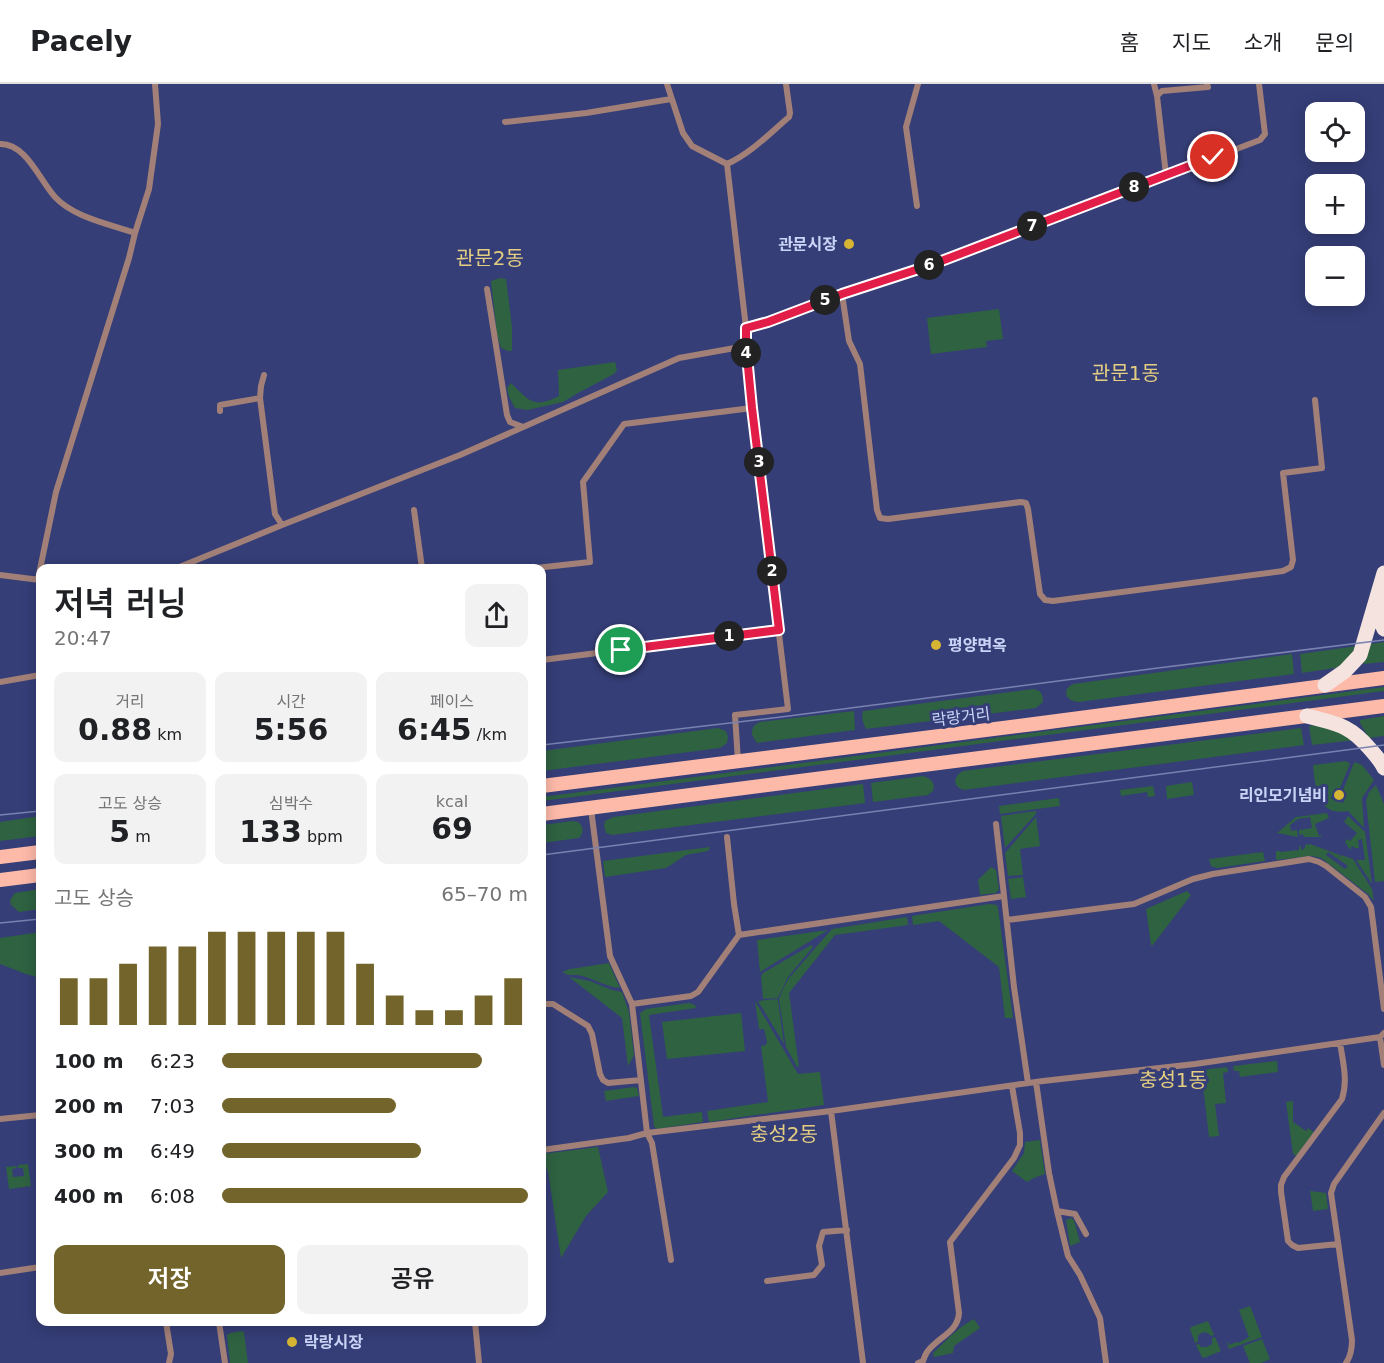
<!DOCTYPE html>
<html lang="ko">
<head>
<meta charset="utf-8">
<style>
  body { margin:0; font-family:"DejaVu Sans","Noto Sans KR",sans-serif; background:#f2f2f2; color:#202124; height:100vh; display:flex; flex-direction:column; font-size:22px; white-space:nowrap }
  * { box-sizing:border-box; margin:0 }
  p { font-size:20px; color:#757577 }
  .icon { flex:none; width:33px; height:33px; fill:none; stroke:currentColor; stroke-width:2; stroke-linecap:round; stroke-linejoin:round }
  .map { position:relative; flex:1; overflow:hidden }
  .sheet { position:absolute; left:36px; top:480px; width:510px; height:762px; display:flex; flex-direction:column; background:#fff; border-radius:12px; box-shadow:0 3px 15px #0003 }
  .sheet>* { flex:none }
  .tools { position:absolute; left:1305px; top:18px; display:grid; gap:12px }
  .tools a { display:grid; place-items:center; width:60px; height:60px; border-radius:12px; background:#fff; box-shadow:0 3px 15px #0003; font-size:30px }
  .pin { position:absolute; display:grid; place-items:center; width:51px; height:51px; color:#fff; margin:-26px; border:3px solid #fff; border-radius:50%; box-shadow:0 2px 6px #0007 }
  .km { position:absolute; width:30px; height:30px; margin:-15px; border-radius:50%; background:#222; color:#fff; font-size:16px; line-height:30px; text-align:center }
  .round { display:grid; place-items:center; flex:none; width:63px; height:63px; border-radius:12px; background:#f2f2f2 }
  .overview { display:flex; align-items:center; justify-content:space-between; height:102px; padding:0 18px }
  h1 { font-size:33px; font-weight:600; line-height:45px }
  .metrics { display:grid; grid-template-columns:repeat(3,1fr); gap:9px; height:102px; padding:6px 18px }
  .metrics div { display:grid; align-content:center; border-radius:12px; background:#f2f2f2; text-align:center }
  .metrics b { font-size:30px; font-weight:600 }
  .metrics small { font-size:16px; font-weight:400 }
  .metrics p { font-size:16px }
  .chart { height:168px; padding:12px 18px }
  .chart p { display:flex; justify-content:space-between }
  .chart svg { width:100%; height:108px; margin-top:6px; stroke:#72642b; stroke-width:6 }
  .button { display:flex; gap:12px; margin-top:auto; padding:12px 18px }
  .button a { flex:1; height:69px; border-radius:12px; background:#72642b; color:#fff; font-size:24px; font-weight:600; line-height:69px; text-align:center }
  .button a+a { background:#f2f2f2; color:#202124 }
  ul { padding:0 18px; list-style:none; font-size:20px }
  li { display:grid; grid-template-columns:96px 72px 1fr; align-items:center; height:45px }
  li i { height:15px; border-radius:8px; background:#72642b }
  header { display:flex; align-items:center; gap:36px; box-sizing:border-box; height:84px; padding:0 30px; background:#fff; border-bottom:2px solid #e0e0e0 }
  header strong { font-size:28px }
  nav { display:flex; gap:33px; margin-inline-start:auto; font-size:21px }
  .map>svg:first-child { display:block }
</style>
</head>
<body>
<header>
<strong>Pacely</strong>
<nav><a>홈</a><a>지도</a><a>소개</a><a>문의</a></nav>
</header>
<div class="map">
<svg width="1384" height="1279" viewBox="0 0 1384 1279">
  <rect width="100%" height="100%" fill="#353e77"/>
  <!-- green -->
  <path fill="#2e6241" d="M 500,194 L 506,195 L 512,243 L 512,267 L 508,267 L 501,264 L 497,251 L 491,197 Z
    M 999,225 L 1003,255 L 986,257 L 987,263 L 931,270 L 927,234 Z
    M 615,278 L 617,286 L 614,290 L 578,309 L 563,318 L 527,326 L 515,324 L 509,313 L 507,304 L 511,299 C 529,317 534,325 559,312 L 558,286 Z
    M 1384,558 L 1384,578 L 1364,580 L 1363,578 L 1371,560 Z
    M 1357,562 L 1357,565 L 1342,581 L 1335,584 L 1302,589 L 1300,570 Z
    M 1292,570 L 1294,590 L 1079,618 C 1066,618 1061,606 1073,600 Z
    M 1384,603 L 1384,607 L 542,717 L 542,713 Z
    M 1033,605 C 1041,606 1043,610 1043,618 L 1036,624 L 866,645 C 863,639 861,633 863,627 Z
    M 854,627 L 855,646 L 757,659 L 752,651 C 752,644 753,641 760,638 Z
    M 1384,632 L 1384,652 L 1369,654 L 1360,639 L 1360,636 Z
    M 1326,640 L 1356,656 L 1312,661 L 1309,642 Z
    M 718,644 L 726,647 L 728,653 L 727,659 L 720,664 L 542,687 L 542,667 Z
    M 1301,644 L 1304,661 L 964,706 C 952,703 953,692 963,687 Z
    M 1346,677 L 1350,680 L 1340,704 L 1337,704 L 1335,705 L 1331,714 L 1335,717 L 1343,719 L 1347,710 L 1343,706 L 1353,681 L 1355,678 L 1362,681 L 1374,696 L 1362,714 L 1364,744 L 1348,727 C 1318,733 1315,704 1313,681 Z
    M 923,692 C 930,694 936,698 933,707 L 928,711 L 873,718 L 871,699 Z
    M 1192,698 L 1194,711 L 1167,715 L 1166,702 Z
    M 863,700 L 865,719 L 612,751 L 606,749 L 604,742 L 605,737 L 613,733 Z
    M 1376,701 L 1384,720 L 1384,797 L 1375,798 L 1366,717 L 1369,708 Z
    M 1153,702 L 1155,712 L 1148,713 L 1147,708 L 1121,712 L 1120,706 Z
    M 1059,714 L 1060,722 L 1000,730 L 999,722 Z
    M 1036,727 L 1036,730 L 1005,764 L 1001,732 Z
    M 1327,729 L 1329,734 L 1315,740 L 1319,752 L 1322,752 L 1322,753 L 1305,753 L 1302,750 L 1299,751 L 1299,746 L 1312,744 L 1310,733 L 1298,735 L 1290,741 L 1291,747 L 1297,746 L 1298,753 L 1277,749 L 1296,733 Z
    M 40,732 L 40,752 L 0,757 L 0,738 Z
    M 1348,732 L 1365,748 L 1372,800 L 1356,776 L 1365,776 L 1362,755 L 1358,756 L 1359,764 L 1355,764 L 1352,762 L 1350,766 L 1345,758 L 1347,755 L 1350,757 L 1357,749 L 1344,738 Z
    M 1036,733 L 1040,762 L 1020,765 L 1023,791 L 1008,792 L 1005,769 Z
    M 573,737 L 578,738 C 584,742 584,749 579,754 L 542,759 L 542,741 Z
    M 1310,760 L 1340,771 L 1338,775 L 1328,768 L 1326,771 L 1345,785 L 1348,782 L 1338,775 L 1341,771 L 1353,775 L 1372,805 L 1374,817 L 1368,810 L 1321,774 L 1312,772 L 1276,776 L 1276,767 L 1279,767 L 1280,768 L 1299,766 L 1299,762 L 1300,761 L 1301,765 L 1302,766 L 1305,764 L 1305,761 Z
    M 710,763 L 708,767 L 686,771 L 666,784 L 605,793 L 603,777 Z
    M 1263,768 L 1265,777 L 1217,784 L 1211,782 L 1209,775 Z
    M 991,783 L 996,786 L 999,805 L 996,809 L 980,811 L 978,796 Z
    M 1023,793 L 1026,813 L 1011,815 L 1008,795 Z
    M 40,805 L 40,825 L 19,828 L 11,821 L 10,816 L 15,809 Z
    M 1187,807 L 1191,811 L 1152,862 L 1151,861 L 1146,825 Z
    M 989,820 L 997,821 L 998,824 L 1013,934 L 1005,934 L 999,883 L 939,837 L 913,841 L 912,832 Z
    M 907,833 L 908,841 L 835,851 L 789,909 L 799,983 L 797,983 L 786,963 L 779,915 L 783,905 L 789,894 L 832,845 Z
    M 828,846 L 760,888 L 757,856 Z
    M 40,848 L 40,894 L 26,890 L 0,880 L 0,854 Z
    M 811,861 L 813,863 L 788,893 L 778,914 L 763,915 L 761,892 L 763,889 Z
    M 609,879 L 620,904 C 605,903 592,893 577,891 C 571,891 568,892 562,888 L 570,885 Z
    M 569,893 L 590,897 L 612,906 L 622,908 L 629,928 L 634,971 L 628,982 L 622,934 Z
    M 777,915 L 778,916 L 784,960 L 758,917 Z
    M 755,917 L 798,990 L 820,988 L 824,1021 L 709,1038 L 707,1027 L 768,1018 L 761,962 L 766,961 L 767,958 L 764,945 L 759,945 Z
    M 689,919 L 695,921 L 696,924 L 649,931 L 663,1033 L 702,1028 L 703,1038 L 656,1045 L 654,1042 L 640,929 L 646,925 Z
    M 741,929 L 745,967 L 667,975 L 662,938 Z
    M 1277,977 L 1278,988 L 1240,993 L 1239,987 L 1234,987 L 1233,982 Z
    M 1227,983 L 1228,988 L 1223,989 L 1226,1019 L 1215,1020 L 1219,1052 L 1209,1053 L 1201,986 Z
    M 634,1003 L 637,1004 L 639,1012 L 606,1017 L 604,1007 Z
    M 1293,1017 L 1293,1038 L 1306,1047 L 1308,1044 L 1314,1048 L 1296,1072 L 1293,1070 L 1286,1018 Z
    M 1040,1056 L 1045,1090 L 1034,1094 L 1027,1098 L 1012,1087 L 1024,1069 L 1025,1058 Z
    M 598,1063 L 608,1108 L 586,1132 L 561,1174 L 548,1087 L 542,1077 L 542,1070 Z
    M 28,1080 L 31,1102 L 9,1105 L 6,1083 L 16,1082 L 17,1084 L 12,1085 L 13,1093 L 24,1092 L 23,1084 L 18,1084 L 18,1081 Z
    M 1310,1107 L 1326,1109 L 1328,1125 L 1313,1127 Z
    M 1071,1134 L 1074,1136 L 1080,1158 L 1070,1162 L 1066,1136 Z
    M 1250,1222 L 1262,1253 L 1229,1265 L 1227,1259 L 1228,1258 L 1229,1261 L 1237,1258 L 1238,1259 L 1249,1253 L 1239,1226 Z
    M 974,1235 L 980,1244 L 954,1262 L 953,1269 L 934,1273 L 933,1269 C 946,1257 958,1243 974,1235 Z
    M 1208,1237 L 1214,1251 L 1211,1252 C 1207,1247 1202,1247 1198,1252 L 1198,1258 L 1195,1259 L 1190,1245 L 1191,1243 Z
    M 241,1247 L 244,1248 L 248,1279 L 230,1279 L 227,1251 L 230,1249 Z
    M 1215,1253 L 1221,1267 L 1204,1274 L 1202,1273 L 1196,1261 L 1199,1260 L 1201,1263 L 1207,1263 L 1212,1260 L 1212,1254 Z
    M 1262,1255 L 1270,1275 L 1261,1279 L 1250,1279 L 1243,1262 Z"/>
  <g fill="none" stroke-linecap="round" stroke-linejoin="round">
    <!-- street -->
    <path stroke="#a28078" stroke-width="6" d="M 667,0 L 683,49 L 692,62 L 727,80 L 746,244 L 746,262 L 752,324 L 788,625 L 735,631 L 738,677
      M 1154,0 L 1157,12 L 1166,91
      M 1157,12 L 1162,7 L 1208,3 L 1207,0
      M 505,38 L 586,29 L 671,15
      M 0,60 C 26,59 40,97 55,113 C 73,133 109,140 135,149
      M 727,80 C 751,69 769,50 789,33 L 790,29 L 786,0
      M 917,122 L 906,43 L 918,0
      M 487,205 L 507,331 L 510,338 L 523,343
      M 842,210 L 849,257 L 860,280 L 877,426 L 880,434 L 888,435 L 1021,418 L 1026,419 L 1028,425 L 1040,510 L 1045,516 L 1053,517 L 1283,487 L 1291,483 L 1293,476 L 1283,389 L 1322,384 L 1315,316
      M 746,244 L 768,238 L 842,210 L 931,181 L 1260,56 L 1265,50 L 1259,0
      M 264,291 L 261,302 L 260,314 L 275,430 L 282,441
      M 220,327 L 220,321 L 260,314
      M 414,426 L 422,484
      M 177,484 L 282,441 L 460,371 L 679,274 L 746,262
      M 536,484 L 590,478 L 583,398 L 624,340 L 752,324
      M 0,491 L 40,496
      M 38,495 L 56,408 L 129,174 L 135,149 L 149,105 L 158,40 L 155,0
      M 542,576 L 779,546
      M 0,598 L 40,591
      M 591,725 L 610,872 L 632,920 L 646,1040 L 647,1049 L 652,1059 L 671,1176
      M 996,740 L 1004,812
      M 727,753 L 734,820 L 739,851
      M 1007,836 L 1134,820 L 1193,795 L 1213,790 L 1309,775 L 1319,778 L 1326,782 L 1365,813 L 1371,823 L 1384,925
      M 542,920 L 553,920 L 588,942 L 592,950 L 600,990 L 603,996 L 608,999 L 641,996
      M 632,920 L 691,912 L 698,908 L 739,851 L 1004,812 L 1014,903 L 1028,999
      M 1380,953 L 1384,981
      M 1036,998 L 1049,1089 L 1057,1127 L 1075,1130 L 1086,1150
      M 831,1027 L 863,1279
      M 0,1035 L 40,1031
      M 542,1066 L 629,1054 L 647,1049 L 831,1027 L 1043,997 L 1195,980 L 1380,953 L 1384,949
      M 1057,1127 L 1068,1172 L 1080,1191 L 1100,1234 L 1106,1279
      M 1338,1160 L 1298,1164 L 1292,1161 L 1288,1157 L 1281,1108 L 1281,1101 L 1284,1093 L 1342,1015 C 1348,997 1343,978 1340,959
      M 0,1189 L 40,1183
      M 767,1197 L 814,1191 L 822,1181 L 819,1162 L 823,1148 L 847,1146
      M 166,1238 L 171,1270 L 169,1279
      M 219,1238 L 225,1279
      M 475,1238 L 479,1279
      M 918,1279 L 923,1277 C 924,1274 925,1271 927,1268 C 938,1253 958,1248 959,1229 L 950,1158 L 1014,1074 L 1020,1061 L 1020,1049 L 1012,1002
      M 1346,1279 C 1351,1272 1352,1265 1352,1256 L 1331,1109 L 1334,1100 L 1384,1029"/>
    <!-- primary -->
    <path stroke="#febaa9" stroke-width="14" d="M 542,702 L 1034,640 L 1384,594
      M 542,730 L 1384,622
      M 0,773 L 40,768
      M 0,796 L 40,791"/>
    <!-- highway -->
    <path stroke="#f4e3df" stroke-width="15" d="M 1381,519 C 1378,529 1380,536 1384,545
      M 1325,601 L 1345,587 L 1360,571 L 1384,489
      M 1307,632 C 1336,640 1349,640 1370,665 C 1375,671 1381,677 1384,684"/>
    <!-- tram -->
    <path stroke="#7982b1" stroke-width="1.5" d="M 542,661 L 789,632 L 1158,584 L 1384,556
      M 0,731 L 40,727
      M 542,771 L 1384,661
      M 0,839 L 40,835"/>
  </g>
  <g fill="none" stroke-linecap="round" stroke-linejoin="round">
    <!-- route casing -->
    <g stroke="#fff" stroke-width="12">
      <path id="route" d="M 621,566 L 779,546 L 752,324 L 746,262 L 746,244 L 768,238 L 842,210 L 931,181 L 1213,73"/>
    </g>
    <!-- route -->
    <use href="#route" stroke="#e11d48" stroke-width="8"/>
  </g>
  <!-- markers -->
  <g fill="#d6b534" stroke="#353e77" stroke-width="2">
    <circle cx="849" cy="160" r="6"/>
    <circle cx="936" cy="561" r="6"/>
    <circle cx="1339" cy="711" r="6"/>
    <circle cx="292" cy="1258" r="6"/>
  </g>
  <g text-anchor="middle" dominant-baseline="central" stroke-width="6" stroke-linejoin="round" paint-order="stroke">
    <!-- poi labels -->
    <g font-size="16" font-weight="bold" fill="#cbd4f7" stroke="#353e77" text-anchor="end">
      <text x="837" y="160">관문시장</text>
      <text x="948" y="561" text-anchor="start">평양면옥</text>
      <text x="1327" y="711">리인모기념비</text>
      <text x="304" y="1258" text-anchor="start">락랑시장</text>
    </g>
    <!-- street labels -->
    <g font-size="16" fill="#cbd4f7" stroke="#353e77">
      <text transform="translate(961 633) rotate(-7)">락랑거리</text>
    </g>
    <!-- quarter labels -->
    <g font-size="20" fill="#e4ce81" stroke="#353e77">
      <text x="490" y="174">관문2동</text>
      <text x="1126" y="289">관문1동</text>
      <text x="1173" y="996">충성1동</text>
      <text x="784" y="1050">충성2동</text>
    </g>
  </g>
</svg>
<div class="tools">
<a><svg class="icon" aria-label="locate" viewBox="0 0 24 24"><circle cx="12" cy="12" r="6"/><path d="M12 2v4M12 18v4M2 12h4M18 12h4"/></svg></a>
<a>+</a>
<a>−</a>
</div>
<div class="pin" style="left:621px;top:566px;background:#1e9e55"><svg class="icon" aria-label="arrive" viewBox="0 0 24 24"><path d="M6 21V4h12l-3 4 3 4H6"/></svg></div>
<div class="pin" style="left:1213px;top:73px;background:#d93025"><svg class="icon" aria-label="check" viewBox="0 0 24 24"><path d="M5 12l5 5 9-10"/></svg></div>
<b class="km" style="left:729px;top:552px">1</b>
<b class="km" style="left:772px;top:487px">2</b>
<b class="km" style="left:759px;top:378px">3</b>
<b class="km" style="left:746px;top:269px">4</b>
<b class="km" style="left:825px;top:216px">5</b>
<b class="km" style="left:929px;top:181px">6</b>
<b class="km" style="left:1032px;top:142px">7</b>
<b class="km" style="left:1134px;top:103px">8</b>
<section class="sheet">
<div class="overview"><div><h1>저녁 러닝</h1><p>20:47</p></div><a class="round"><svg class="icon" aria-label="share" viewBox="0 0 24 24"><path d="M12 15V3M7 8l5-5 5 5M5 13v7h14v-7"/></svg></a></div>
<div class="metrics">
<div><p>거리</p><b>0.88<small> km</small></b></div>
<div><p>시간</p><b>5:56</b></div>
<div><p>페이스</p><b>6:45<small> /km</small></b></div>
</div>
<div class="metrics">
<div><p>고도 상승</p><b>5<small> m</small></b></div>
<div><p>심박수</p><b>133<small> bpm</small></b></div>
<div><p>kcal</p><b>69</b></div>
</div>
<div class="chart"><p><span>고도 상승</span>65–70 m</p>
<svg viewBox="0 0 160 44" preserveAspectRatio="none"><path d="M5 44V25M15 44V25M25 44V19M35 44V12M45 44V12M55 44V6M65 44V6M75 44V6M85 44V6M95 44V6M105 44V19M115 44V32M125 44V38M135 44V38M145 44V32M155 44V25"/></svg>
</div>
<ul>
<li><b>100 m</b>6:23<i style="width:85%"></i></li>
<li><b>200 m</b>7:03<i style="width:57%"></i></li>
<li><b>300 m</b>6:49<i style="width:65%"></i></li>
<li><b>400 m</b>6:08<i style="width:100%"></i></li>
</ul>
<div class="button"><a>저장</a><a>공유</a></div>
</section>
</div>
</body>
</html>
